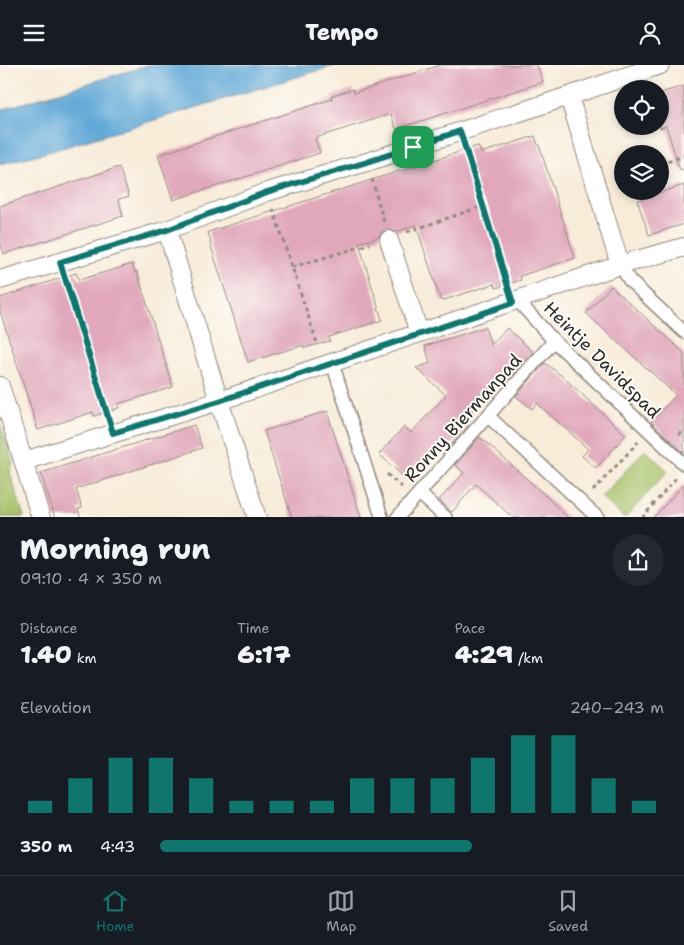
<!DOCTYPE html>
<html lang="en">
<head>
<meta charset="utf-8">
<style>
  body { margin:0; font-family:"Shantell Sans",sans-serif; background:#242831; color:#f1f3f6; height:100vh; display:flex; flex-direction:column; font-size:19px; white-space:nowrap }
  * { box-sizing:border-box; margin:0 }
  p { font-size:16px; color:#9ea1a6 }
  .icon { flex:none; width:28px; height:28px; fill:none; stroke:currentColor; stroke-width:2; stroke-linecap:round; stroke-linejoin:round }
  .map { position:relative; height:452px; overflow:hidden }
  .details { display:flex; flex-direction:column; background:#171b24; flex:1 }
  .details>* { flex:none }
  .tools { position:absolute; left:614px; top:15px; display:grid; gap:10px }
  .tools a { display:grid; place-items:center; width:55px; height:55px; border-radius:50%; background:#171b24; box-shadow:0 2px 8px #0003; font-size:25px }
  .pin { position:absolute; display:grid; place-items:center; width:42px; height:42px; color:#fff; margin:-21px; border-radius:10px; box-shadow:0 2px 8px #0006 }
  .round { display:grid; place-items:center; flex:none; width:52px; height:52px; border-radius:26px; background:#242831 }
  .headline { display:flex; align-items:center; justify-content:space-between; height:85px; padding:0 20px }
  h1 { font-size:28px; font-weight:800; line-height:38px }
  .metrics { display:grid; grid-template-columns:repeat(3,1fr); gap:8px; height:85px; padding:5px 20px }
  .metrics div { display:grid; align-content:center }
  .metrics b { font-size:25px; font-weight:800 }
  .metrics small { font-size:14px; font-weight:400 }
  .metrics p { font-size:14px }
  .chart { height:140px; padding:10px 20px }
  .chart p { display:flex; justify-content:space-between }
  .chart svg { width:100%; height:90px; margin-top:5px; stroke:#0f766e; stroke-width:6 }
  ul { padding:0 20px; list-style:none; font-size:16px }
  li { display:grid; grid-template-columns:80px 60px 1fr; align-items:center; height:38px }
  li i { height:12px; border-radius:6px; background:#0f766e }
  header { display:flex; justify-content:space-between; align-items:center; height:65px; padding:0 20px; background:#171b24; font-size:22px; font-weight:800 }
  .tab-bar { display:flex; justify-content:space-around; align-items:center; height:70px; border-top:1px solid #363941; background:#171b24; font-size:14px; color:#9ea1a6 }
  .tab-bar a { display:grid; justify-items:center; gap:2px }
  .tab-bar .on { color:#0f766e }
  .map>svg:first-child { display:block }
</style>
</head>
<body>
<header><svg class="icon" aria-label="menu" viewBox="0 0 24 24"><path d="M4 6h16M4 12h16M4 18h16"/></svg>Tempo<svg class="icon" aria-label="person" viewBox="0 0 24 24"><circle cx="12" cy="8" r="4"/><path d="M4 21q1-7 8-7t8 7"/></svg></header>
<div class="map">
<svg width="684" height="453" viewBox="0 0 684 453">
  <rect width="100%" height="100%" fill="#fdfcf7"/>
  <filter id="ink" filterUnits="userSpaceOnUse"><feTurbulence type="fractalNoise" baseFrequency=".02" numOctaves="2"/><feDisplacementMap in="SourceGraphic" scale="10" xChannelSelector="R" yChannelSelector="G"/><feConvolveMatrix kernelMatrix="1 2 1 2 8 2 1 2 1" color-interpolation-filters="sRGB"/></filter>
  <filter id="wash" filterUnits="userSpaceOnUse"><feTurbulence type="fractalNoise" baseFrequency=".0096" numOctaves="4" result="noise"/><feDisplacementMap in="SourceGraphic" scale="20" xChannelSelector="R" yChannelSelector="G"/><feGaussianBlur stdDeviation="1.12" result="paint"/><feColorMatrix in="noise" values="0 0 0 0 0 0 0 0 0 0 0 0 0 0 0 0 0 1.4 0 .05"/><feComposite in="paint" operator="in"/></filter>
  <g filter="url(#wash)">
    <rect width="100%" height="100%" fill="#f8ebd8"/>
    <!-- green -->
    <path fill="#a6c067" stroke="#687649" d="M 0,358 L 13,397 L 10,408 L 24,452 L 0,452 Z
      M 645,385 L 668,406 L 626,452 L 623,452 L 601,432 Z"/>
    <!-- water -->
    <path fill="#60a8d7" stroke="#466a81" d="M 148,0 L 337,0 L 52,86 L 0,99 L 0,45 Z"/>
    <g id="blocks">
      <!-- building -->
      <path fill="#e1a8bc" d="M 440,0 L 537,0 L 543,17 L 396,64 L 391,49 L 315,73 L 320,88 L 173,135 L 158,90 L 332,34 L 331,31 L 353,24 L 354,28 Z
        M 684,21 L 684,104 L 680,105 L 666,61 L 660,63 L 660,28 Z
        M 535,71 L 538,80 L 539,80 L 575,193 L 520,211 L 521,215 L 496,223 L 494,219 L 441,236 L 416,160 L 396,167 L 386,165 L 381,168 L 379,172 L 359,178 L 382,255 L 329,272 L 330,276 L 304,283 L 304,280 L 248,297 L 210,178 L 211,177 L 208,167 L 478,81 L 481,88 Z
        M 119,102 L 129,131 L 119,134 L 119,136 L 123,151 L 4,189 L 0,178 L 0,141 Z
        M 684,120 L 684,159 L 649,170 L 637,135 Z
        M 132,199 L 135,208 L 137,207 L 173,322 L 118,339 L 119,343 L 94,351 L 93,347 L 38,365 L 0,246 L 0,233 L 76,208 L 79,215 Z
        M 611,221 L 684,288 L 684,388 L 651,357 L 676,330 L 586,248 Z
        M 485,262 L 491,280 L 507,263 L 533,287 L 504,320 L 499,315 L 462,356 L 468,361 L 443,389 L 437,384 L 408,416 L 379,389 L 404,362 L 411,368 L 446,330 L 416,303 L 430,298 L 425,281 Z
        M 545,298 L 562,311 L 626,370 L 596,403 L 582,391 L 588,384 L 576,373 L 537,338 L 532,344 L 516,331 Z
        M 327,346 L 361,453 L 292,453 L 264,366 Z
        M 194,360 L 202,383 L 76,424 L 82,443 L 78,444 L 81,453 L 55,453 L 41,408 Z
        M 480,372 L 546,431 L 568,453 L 513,453 L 476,419 L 452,447 L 439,435 L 464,408 L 455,400 Z
        M 684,419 L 684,453 L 653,453 Z"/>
    </g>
  </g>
  <g filter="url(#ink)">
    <use href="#blocks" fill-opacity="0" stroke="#928b82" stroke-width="1"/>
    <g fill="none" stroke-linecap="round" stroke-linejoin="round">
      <!-- pedestrian casing -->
      <g stroke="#928b82" stroke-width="15">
        <path id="pedestrian" d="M 620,200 L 630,216 L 684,267
          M 518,236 L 554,276 L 684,399
          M 332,297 L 382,453
          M 488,351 L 598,453
          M 419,428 L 446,453
          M 397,453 L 554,276"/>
      </g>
      <!-- minor casing -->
      <g stroke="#928b82" stroke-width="20">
        <path id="minor" d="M 569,31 L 660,0
          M 167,165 L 219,336 L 257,453
          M 389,175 L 419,268
          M 0,215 L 167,165 L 267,127 L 367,97 L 569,31 L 620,200
          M 0,321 L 41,453
          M 24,396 L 219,336 L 620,200 L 684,182"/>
      </g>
      <!-- path -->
      <path stroke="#928b82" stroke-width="3" stroke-dasharray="4 4" stroke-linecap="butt" d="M 660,99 L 684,91
        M 372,114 L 384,157
        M 614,114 L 622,111
        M 483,141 L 508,219
        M 273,144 L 318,281
        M 407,167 L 483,141 L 466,86
        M 292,202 L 370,179
        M 66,217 L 108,351
        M 679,370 L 684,364
        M 387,409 L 403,423
        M 593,426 L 638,377
        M 642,453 L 676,413"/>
      <!-- pedestrian -->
      <use href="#pedestrian" stroke="#fff" stroke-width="12"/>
      <!-- minor -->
      <use href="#minor" stroke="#fff" stroke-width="18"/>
    </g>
  </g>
  <g fill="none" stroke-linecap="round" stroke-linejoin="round" filter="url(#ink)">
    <!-- route casing -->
    <g stroke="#fff" stroke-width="10">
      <path id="route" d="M 460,66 L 513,238 L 219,336 L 113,368 L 60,197 L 167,165 L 267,127 L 367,97 Z"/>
    </g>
    <!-- route -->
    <use href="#route" stroke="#0f766e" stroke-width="6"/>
  </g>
  <g text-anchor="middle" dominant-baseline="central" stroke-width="4" stroke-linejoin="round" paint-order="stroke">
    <!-- street labels -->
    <g font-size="18" fill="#2b2b2b" stroke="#fdfcf7">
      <text transform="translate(602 295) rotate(45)">Heintje Davidspad</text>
      <text transform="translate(463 353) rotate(-48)">Ronny Biermanpad</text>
    </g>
  </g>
</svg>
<div class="tools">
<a><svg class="icon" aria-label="locate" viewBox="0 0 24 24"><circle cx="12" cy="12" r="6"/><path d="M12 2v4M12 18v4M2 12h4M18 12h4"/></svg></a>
<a><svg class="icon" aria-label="layers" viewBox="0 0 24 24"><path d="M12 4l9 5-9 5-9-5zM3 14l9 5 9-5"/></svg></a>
</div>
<div class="pin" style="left:413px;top:82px;background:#1e9e55"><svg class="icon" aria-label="arrive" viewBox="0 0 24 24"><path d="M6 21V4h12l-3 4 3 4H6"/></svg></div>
</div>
<section class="details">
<div class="headline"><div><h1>Morning run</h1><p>09:10 · 4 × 350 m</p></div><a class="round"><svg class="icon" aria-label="share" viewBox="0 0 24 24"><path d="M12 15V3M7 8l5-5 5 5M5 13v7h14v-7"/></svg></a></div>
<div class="metrics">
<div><p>Distance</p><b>1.40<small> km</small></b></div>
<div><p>Time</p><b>6:17</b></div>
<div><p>Pace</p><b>4:29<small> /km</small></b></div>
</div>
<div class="chart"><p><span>Elevation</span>240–243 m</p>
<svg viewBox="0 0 160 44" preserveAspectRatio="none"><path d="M5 44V38M15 44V27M25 44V17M35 44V17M45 44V27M55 44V38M65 44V38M75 44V38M85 44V27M95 44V27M105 44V27M115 44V17M125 44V6M135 44V6M145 44V27M155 44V38"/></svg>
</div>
<ul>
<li><b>350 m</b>4:43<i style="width:62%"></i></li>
</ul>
</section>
<nav class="tab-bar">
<a class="on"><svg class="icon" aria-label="home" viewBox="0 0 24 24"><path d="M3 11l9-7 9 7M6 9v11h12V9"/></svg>Home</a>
<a><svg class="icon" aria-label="map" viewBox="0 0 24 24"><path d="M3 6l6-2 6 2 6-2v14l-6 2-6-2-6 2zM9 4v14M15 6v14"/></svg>Map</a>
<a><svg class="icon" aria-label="saved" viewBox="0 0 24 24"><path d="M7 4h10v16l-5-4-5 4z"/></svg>Saved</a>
</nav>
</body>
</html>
